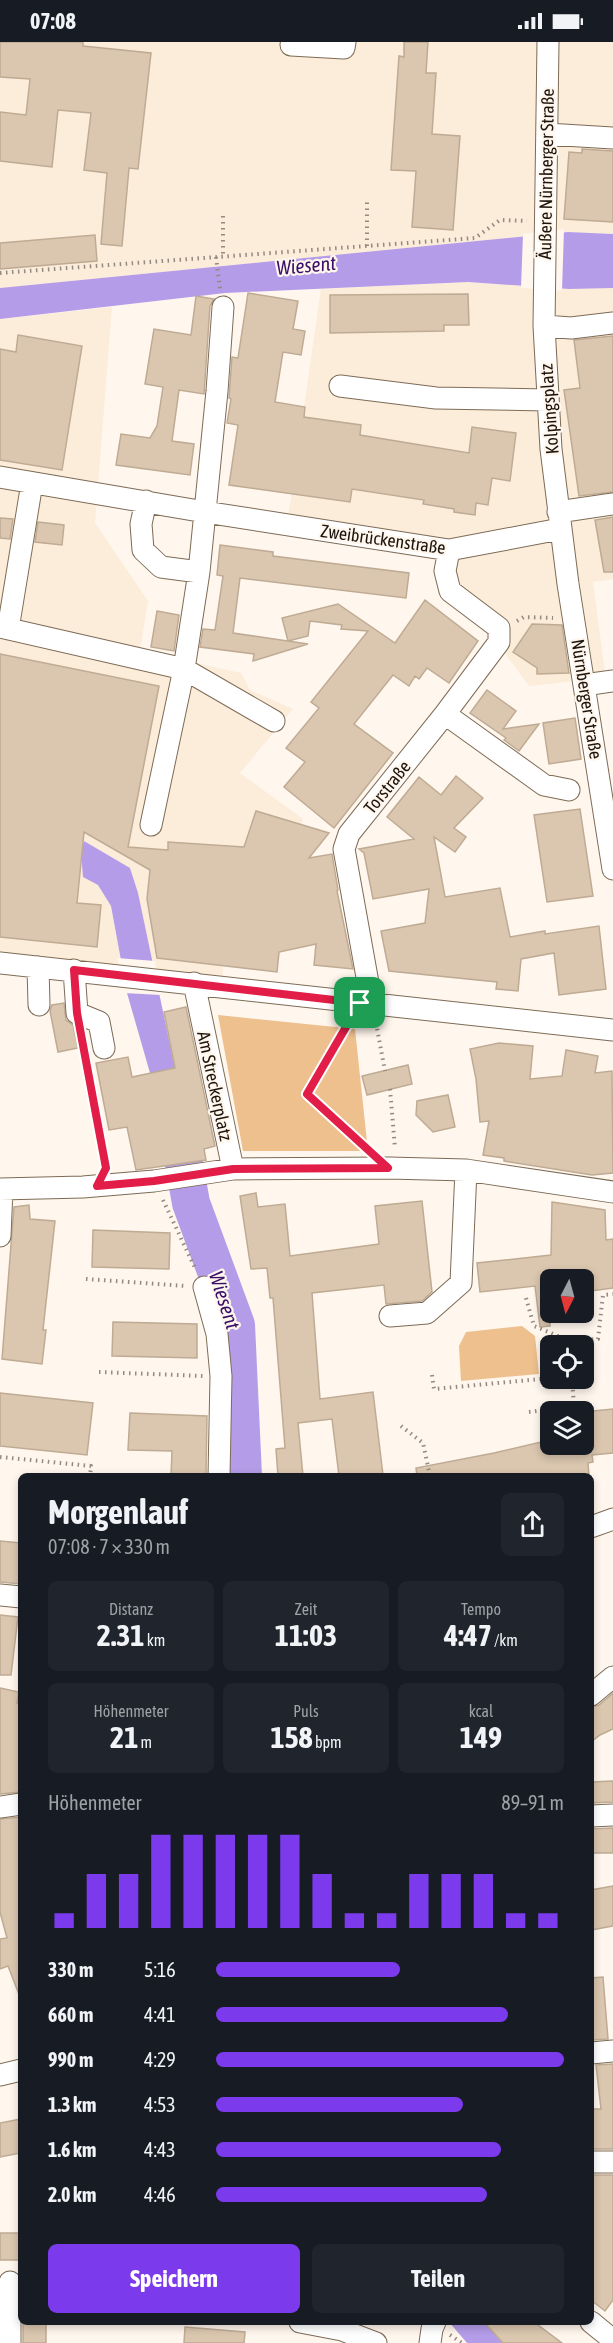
<!DOCTYPE html>
<html lang="de">
<head>
<meta charset="utf-8">
<style>
  body { margin:0; font-family:"Asap Condensed",sans-serif; background:#20242c; color:#f1f3f6; height:100vh; display:flex; flex-direction:column; font-size:22px; white-space:nowrap }
  * { box-sizing:border-box; margin:0 }
  p { font-size:20px; color:#9ea1a6 }
  .icon { flex:none; width:33px; height:33px; fill:none; stroke:currentColor; stroke-width:2; stroke-linecap:round; stroke-linejoin:round }
  .map { position:relative; flex:1; overflow:hidden }
  .sheet { position:absolute; left:18px; top:1431px; width:576px; height:852px; display:flex; flex-direction:column; background:#171b24; border-radius:9px; box-shadow:0 3px 9px #0003 }
  .sheet>* { flex:none }
  .needle { width:39px; rotate:186deg }
  .controls { position:absolute; left:540px; top:1227px; display:grid; gap:12px }
  .controls a { display:grid; place-items:center; width:54px; height:54px; border-radius:9px; background:#171b24; box-shadow:0 3px 9px #0003; font-size:30px }
  .pin { position:absolute; display:grid; place-items:center; width:51px; height:51px; color:#fff; margin:-26px; border-radius:12px; box-shadow:0 3px 9px #0006 }
  .round { display:grid; place-items:center; flex:none; width:63px; height:63px; border-radius:9px; background:#20242c }
  .summary { display:flex; align-items:center; justify-content:space-between; height:102px; padding:0 30px }
  h1 { font-size:33px; font-weight:700; line-height:45px }
  .figures { display:grid; grid-template-columns:repeat(3,1fr); gap:9px; height:102px; padding:6px 30px }
  .figures div { display:grid; align-content:center; border-radius:9px; background:#20242c; text-align:center }
  .figures b { font-size:30px; font-weight:700 }
  .figures small { font-size:16px; font-weight:400 }
  .figures p { font-size:16px }
  .chart { height:168px; padding:12px 30px }
  .chart p { display:flex; justify-content:space-between }
  .chart svg { width:100%; height:108px; margin-top:6px; stroke:#7c3aed; stroke-width:6 }
  .button { display:flex; gap:12px; margin-top:auto; padding:12px 30px }
  .button a { flex:1; height:69px; border-radius:9px; background:#7c3aed; color:#fff; font-size:24px; font-weight:700; line-height:69px; text-align:center }
  .button a+a { background:#20242c; color:#f1f3f6 }
  ul { padding:0 30px; list-style:none; font-size:20px }
  li { display:grid; grid-template-columns:96px 72px 1fr; align-items:center; height:45px }
  li i { height:15px; border-radius:8px; background:#7c3aed }
  .status { display:flex; justify-content:space-between; align-items:center; height:42px; padding:0 30px; background:#171b24; direction:ltr }
  .status svg { height:16px; fill:currentColor }
  .map>svg:first-child { display:block }
</style>
</head>
<body>
<div class="status"><b>07:08</b><svg viewBox="0 0 49 12"><path d="M0 12V9h3v3zM5 12V6h3v6zM10 12V3h3v9zM15 12V0h3v12zM26 1h20v11H26zM47 4h2v5h-2z"/></svg></div>
<div class="map">
<svg width="613" height="2301" viewBox="0 0 613 2301">
  <rect width="100%" height="100%" fill="#fff6ed"/>
  <!-- built -->
  <path fill="#fcecda" d="M 0,0 L 613,0 L 613,192 L 568,190 L 0,246 Z
    M 468,240 L 569,247 L 613,246 L 613,537 L 593,540 L 605,631 L 613,635 L 529,644 L 424,502 L 287,483 L 321,247 Z
    M 112,265 L 95,481 L 148,559 L 140,609 L 241,631 L 250,648 L 293,667 L 240,731 L 303,777 L 276,856 L 221,853 L 223,936 L 155,928 L 130,826 L 84,799 L 81,810 L 111,864 L 122,924 L 0,910 L 0,277 Z"/>
  <!-- green -->
  <path fill="#edc08d" d="M 218,973 L 355,987 L 368,1109 L 243,1109 Z
    M 522,1284 L 535,1294 L 539,1332 L 461,1339 L 459,1304 L 466,1290 Z"/>
  <!-- water -->
  <path fill="#b59ce8" d="M 568,190 L 613,192 L 613,246 L 569,247 L 468,240 L 225,251 L 0,277 L 0,246 Z
    M 84,799 L 130,826 L 138,851 L 181,1055 L 150,1031 L 127,951 L 111,864 L 98,843 L 83,835 L 81,810 Z
    M 449,2280 L 484,2280 L 503,2301 L 467,2301 Z"/>
  <!-- pier -->
  <path fill="#fff6ed" d="M 564,187 L 562,249 L 521,246 L 523,192 Z
    M 117,916 L 155,919 L 161,953 L 124,951 Z"/>
  <g fill="none" stroke-linecap="round" stroke-linejoin="round">
    <!-- river -->
    <path stroke="#b59ce8" stroke-width="38" d="M 184,1122 L 191,1161 L 236,1283 L 243,1434"/>
  </g>
  <!-- building -->
  <path fill="#dbc6af" stroke="#bfab94" stroke-width="1.5" d="M 0,0 L 83,0 L 83,4 L 151,11 L 138,127 L 129,126 L 122,204 L 101,202 L 107,131 L 84,128 L 91,71 L 58,68 L 52,125 L 0,119 L 0,70 L 26,73 L 30,37 L 0,35 Z
    M 404,0 L 428,0 L 426,31 L 436,31 L 432,92 L 460,94 L 453,188 L 412,185 L 416,129 L 391,128 L 399,14 L 404,15 Z
    M 582,107 L 613,109 L 613,180 L 564,177 L 569,110 L 582,111 Z
    M 95,193 L 97,219 L 0,227 L 0,201 Z
    M 248,251 L 298,259 L 293,287 L 305,289 L 301,313 L 283,310 L 275,360 L 305,365 L 304,375 L 361,383 L 360,393 L 469,411 L 472,385 L 516,391 L 510,439 L 492,436 L 488,463 L 476,461 L 475,473 L 454,470 L 454,467 L 423,462 L 424,458 L 352,447 L 350,460 L 229,443 L 238,383 L 227,381 L 231,357 L 229,356 L 232,315 L 238,316 Z
    M 468,252 L 469,283 L 444,283 L 444,289 L 330,291 L 330,253 Z
    M 196,254 L 214,257 L 210,264 L 204,352 L 179,348 L 172,399 L 194,402 L 190,433 L 116,423 L 121,392 L 150,396 L 157,384 L 163,345 L 145,342 L 154,287 L 191,293 Z
    M 18,293 L 82,304 L 62,428 L 0,418 L 0,307 L 16,310 Z
    M 613,294 L 613,450 L 579,454 L 564,348 L 580,346 L 574,298 Z
    M 613,475 L 613,530 L 604,530 L 595,478 Z
    M 0,476 L 13,477 L 10,497 L 0,496 Z
    M 38,480 L 64,483 L 62,503 L 35,500 Z
    M 220,503 L 273,510 L 273,514 L 409,531 L 406,556 L 240,536 L 233,591 L 308,602 L 253,619 L 254,612 L 200,605 L 203,587 L 215,588 L 223,534 L 217,533 Z
    M 425,558 L 478,599 L 449,641 L 427,626 L 419,637 L 415,634 L 409,644 L 393,633 L 354,682 L 393,711 L 334,786 L 284,745 L 305,720 L 286,706 L 319,666 L 311,660 L 368,589 L 341,587 L 342,583 L 310,579 L 308,594 L 288,599 L 282,576 L 338,562 L 395,601 Z
    M 157,569 L 179,573 L 174,609 L 151,605 Z
    M 532,582 L 562,583 L 569,631 L 537,632 L 537,626 L 513,610 Z
    M 0,612 L 159,644 L 128,805 L 168,808 L 168,800 L 244,805 L 256,769 L 329,791 L 309,816 L 332,812 L 338,848 L 337,849 L 353,927 L 314,923 L 316,902 L 279,910 L 277,930 L 157,916 L 147,857 L 150,828 L 84,790 L 77,861 L 101,863 L 97,905 L 0,895 Z
    M 487,648 L 516,669 L 503,687 L 539,682 L 519,709 L 504,698 L 506,696 L 470,671 Z
    M 575,676 L 581,717 L 549,722 L 543,681 Z
    M 456,734 L 483,756 L 454,786 L 466,795 L 455,810 L 434,795 L 445,855 L 500,846 L 510,895 L 545,889 L 545,892 L 599,884 L 606,947 L 559,953 L 554,911 L 521,917 L 518,949 L 496,947 L 497,940 L 389,929 L 381,889 L 425,881 L 429,847 L 373,857 L 364,811 L 359,807 L 414,797 L 387,775 L 419,735 L 441,753 Z
    M 580,767 L 593,854 L 547,860 L 534,773 Z
    M 64,961 L 66,978 L 73,983 L 78,1006 L 58,1010 L 50,969 L 52,963 Z
    M 186,965 L 215,1104 L 204,1107 L 206,1118 L 136,1128 L 127,1085 L 109,1088 L 96,1021 L 128,1015 L 132,1035 L 175,1026 L 164,970 Z
    M 499,1001 L 533,1004 L 530,1037 L 562,1034 L 566,1008 L 598,1014 L 595,1031 L 612,1029 L 613,1131 L 592,1133 L 504,1119 L 504,1116 L 483,1113 L 489,1079 L 480,1080 L 476,1037 L 470,1007 Z
    M 408,1023 L 412,1042 L 367,1053 L 362,1034 Z
    M 448,1053 L 455,1085 L 433,1090 L 416,1073 L 417,1059 Z
    M 256,1151 L 258,1165 L 285,1162 L 290,1214 L 379,1202 L 375,1164 L 422,1159 L 432,1250 L 422,1259 L 386,1262 L 384,1243 L 312,1251 L 320,1357 L 373,1350 L 383,1433 L 339,1434 L 332,1377 L 298,1381 L 303,1434 L 278,1434 L 276,1407 L 285,1406 L 273,1256 L 270,1256 L 267,1226 L 251,1227 L 240,1154 Z
    M 552,1160 L 605,1168 L 606,1198 L 613,1197 L 613,1246 L 584,1250 L 584,1238 L 550,1238 L 550,1284 L 540,1285 L 535,1244 L 480,1250 L 477,1221 L 551,1213 Z
    M 29,1163 L 30,1177 L 55,1179 L 43,1288 L 46,1288 L 42,1322 L 2,1317 L 14,1165 Z
    M 93,1188 L 170,1191 L 169,1227 L 92,1225 Z
    M 113,1280 L 197,1282 L 197,1316 L 112,1314 Z
    M 0,1351 L 93,1361 L 87,1413 L 0,1404 Z
    M 613,1367 L 613,1411 L 592,1413 L 593,1420 L 588,1421 L 589,1434 L 417,1434 L 416,1426 L 494,1411 L 550,1398 L 550,1402 L 584,1402 L 584,1370 Z
    M 130,1371 L 207,1374 L 206,1434 L 171,1434 L 172,1409 L 128,1408 Z
    M 0,1499 L 21,1501 L 21,1542 L 0,1540 Z
    M 0,1573 L 18,1575 L 11,1633 L 0,1633 Z
    M 0,1646 L 19,1650 L 17,1661 L 21,1661 L 21,1750 L 0,1752 Z
    M 613,1651 L 613,1687 L 600,1693 L 591,1700 L 591,1665 L 599,1663 Z
    M 613,1739 L 613,1760 L 591,1761 L 591,1740 Z
    M 21,1775 L 21,1955 L 20,1955 L 8,1924 L 0,1927 L 0,1897 L 7,1896 L 0,1870 L 0,1777 Z
    M 613,1786 L 613,1811 L 591,1811 L 591,1787 Z
    M 613,1844 L 613,1884 L 591,1888 L 591,1848 Z
    M 603,1935 L 608,1997 L 591,1998 L 591,1936 Z
    M 613,2022 L 613,2107 L 591,2107 L 591,2067 L 601,2067 L 596,2023 Z
    M 21,2077 L 21,2111 L 0,2115 L 0,2081 Z
    M 591,2133 L 613,2133 L 613,2258 L 605,2269 L 591,2258 Z
    M 0,2191 L 21,2191 L 21,2218 L 0,2218 Z
    M 23,2280 L 46,2280 L 46,2301 L 23,2301 Z
    M 484,2280 L 534,2280 L 562,2301 L 503,2301 Z
    M 185,2285 L 245,2290 L 244,2301 L 184,2301 Z"/>
  <g fill="none" stroke-linecap="round" stroke-linejoin="round">
    <!-- minor casing -->
    <g stroke="#7d6b56" stroke-width="23">
      <path id="minor" d="M 548,0 L 544,284 L 551,407 L 568,542 L 613,827
        M 291,3 L 344,6 L 345,0
        M 547,92 L 613,96
        M 544,284 L 571,286 L 613,281
        M 340,344 L 436,356 L 547,358
        M 0,435 L 205,470 L 449,508 L 560,487
        M 146,459 L 141,482 L 143,508 L 161,525 L 199,530
        M 558,470 L 613,462
        M 0,585 L 184,627 L 199,530 L 217,349 L 223,265
        M 8,587 L 32,441
        M 584,643 L 613,639
        M 445,672 L 544,743 L 569,748
        M 151,783 L 184,627 L 274,679
        M 0,921 L 613,988
        M 38,925 L 39,963
        M 74,928 L 77,971 L 99,980 L 104,1006
        M 194,941 L 233,1127
        M 372,963 L 344,807 L 349,792 L 445,672 L 499,600 L 499,586 L 450,549 L 445,529 L 449,508
        M 0,1147 L 83,1145 L 154,1139 L 233,1127 L 389,1126 L 466,1128 L 613,1150
        M 0,1194 L 2,1147
        M 204,1245 L 217,1292 L 221,1334 L 219,1434
        M 390,1274 L 427,1271 L 461,1241 L 466,1128
        M 591,1485 L 613,1477
        M 0,1553 L 21,1555
        M 591,1653 L 613,1635
        M 0,1765 L 21,1762
        M 591,1774 L 613,1773
        M 591,2011 L 613,2009
        M 0,2033 L 21,2028
        M 591,2120 L 613,2120
        M 10,2240 L 10,2301
        M 300,2280 L 342,2288 L 376,2301
        M 591,2280 L 613,2298
        M 430,2301 L 432,2287 L 435,2280"/>
    </g>
    <!-- path -->
    <path stroke="#938a82" stroke-width="4" stroke-dasharray="1.5 4.5" stroke-linecap="butt" d="M 223,174 L 223,214
      M 367,204 L 367,157
      M 216,215 L 220,247
      M 0,231 L 475,196 L 500,178 L 527,179
      M 517,579 L 524,575 L 553,576
      M 349,979 L 307,1052 L 368,1107
      M 376,981 L 385,1029
      M 85,1017 L 105,1124
      M 390,1047 L 395,1106
      M 163,1158 L 196,1228
      M 86,1237 L 186,1244
      M 526,1256 L 534,1284 L 570,1299 L 598,1297 L 603,1253 L 613,1252
      M 99,1330 L 203,1334
      M 432,1333 L 434,1347 L 551,1336
      M 529,1370 L 574,1364 L 572,1336
      M 401,1384 L 423,1401 L 430,1434
      M 0,1415 L 91,1424 L 90,1434
      M 450,2293 L 462,2301"/>
    <!-- minor -->
    <use href="#minor" stroke="#fff" stroke-width="21"/>
  </g>
  <g fill="none" stroke-linecap="round" stroke-linejoin="round">
    <!-- route casing -->
    <g stroke="#fff" stroke-width="12">
      <path id="route" d="M 74,928 L 360,961 L 307,1052 L 388,1126 L 233,1127 L 154,1139 L 97,1144 L 106,1126 L 77,971 Z"/>
    </g>
    <!-- route -->
    <use href="#route" stroke="#e11d48" stroke-width="8"/>
  </g>
  <g text-anchor="middle" dominant-baseline="central" stroke-width="4.5" stroke-linejoin="round" paint-order="stroke">
    <!-- street labels -->
    <g font-size="18" fill="#1d150d" stroke="#fff6ed">
      <text transform="translate(546 132) rotate(-89)">Äußere Nürnberger Straße</text>
      <text transform="translate(549 367) rotate(-94)">Kolpingsplatz</text>
      <text transform="translate(383 497) rotate(8)">Zweibrückenstraße</text>
      <text transform="translate(587 657) rotate(81)">Nürnberger Straße</text>
      <text transform="translate(387 745) rotate(-51)">Torstraße</text>
      <text transform="translate(215 1044) rotate(78)">Am Streckerplatz</text>
    </g>
    <!-- water labels -->
    <g font-size="20" font-style="italic" fill="#390e67" stroke="#fff6ed">
      <text transform="translate(306 223) rotate(-5)">Wiesent</text>
      <text transform="translate(225 1258) rotate(72)">Wiesent</text>
    </g>
  </g>
</svg>
<div class="controls">
<a><svg class="needle" viewBox="-14 -14 28 28"><path d="M0-13l5 13h-10z" fill="#e53935"/><path d="M0 13l5-13h-10z" fill="#9ea1a6"/></svg></a>
<a><svg class="icon" aria-label="locate" viewBox="0 0 24 24"><circle cx="12" cy="12" r="6"/><path d="M12 2v4M12 18v4M2 12h4M18 12h4"/></svg></a>
<a><svg class="icon" aria-label="layers" viewBox="0 0 24 24"><path d="M12 4l9 5-9 5-9-5zM3 14l9 5 9-5"/></svg></a>
</div>
<div class="pin" style="left:360px;top:961px;background:#1e9e55"><svg class="icon" aria-label="arrive" viewBox="0 0 24 24"><path d="M6 21V4h12l-3 4 3 4H6"/></svg></div>
<section class="sheet">
<div class="summary"><div><h1>Morgenlauf</h1><p>07:08 · 7 × 330 m</p></div><a class="round"><svg class="icon" aria-label="share" viewBox="0 0 24 24"><path d="M12 15V3M7 8l5-5 5 5M5 13v7h14v-7"/></svg></a></div>
<div class="figures">
<div><p>Distanz</p><b>2.31<small> km</small></b></div>
<div><p>Zeit</p><b>11:03</b></div>
<div><p>Tempo</p><b>4:47<small> /km</small></b></div>
</div>
<div class="figures">
<div><p>Höhenmeter</p><b>21<small> m</small></b></div>
<div><p>Puls</p><b>158<small> bpm</small></b></div>
<div><p>kcal</p><b>149</b></div>
</div>
<div class="chart"><p><span>Höhenmeter</span>89–91 m</p>
<svg viewBox="0 0 160 44" preserveAspectRatio="none"><path d="M5 44V38M15 44V22M25 44V22M35 44V6M45 44V6M55 44V6M65 44V6M75 44V6M85 44V22M95 44V38M105 44V38M115 44V22M125 44V22M135 44V22M145 44V38M155 44V38"/></svg>
</div>
<ul>
<li><b>330 m</b>5:16<i style="width:53%"></i></li>
<li><b>660 m</b>4:41<i style="width:84%"></i></li>
<li><b>990 m</b>4:29<i style="width:100%"></i></li>
<li><b>1.3 km</b>4:53<i style="width:71%"></i></li>
<li><b>1.6 km</b>4:43<i style="width:82%"></i></li>
<li><b>2.0 km</b>4:46<i style="width:78%"></i></li>
</ul>
<div class="button"><a>Speichern</a><a>Teilen</a></div>
</section>
</div>
</body>
</html>
